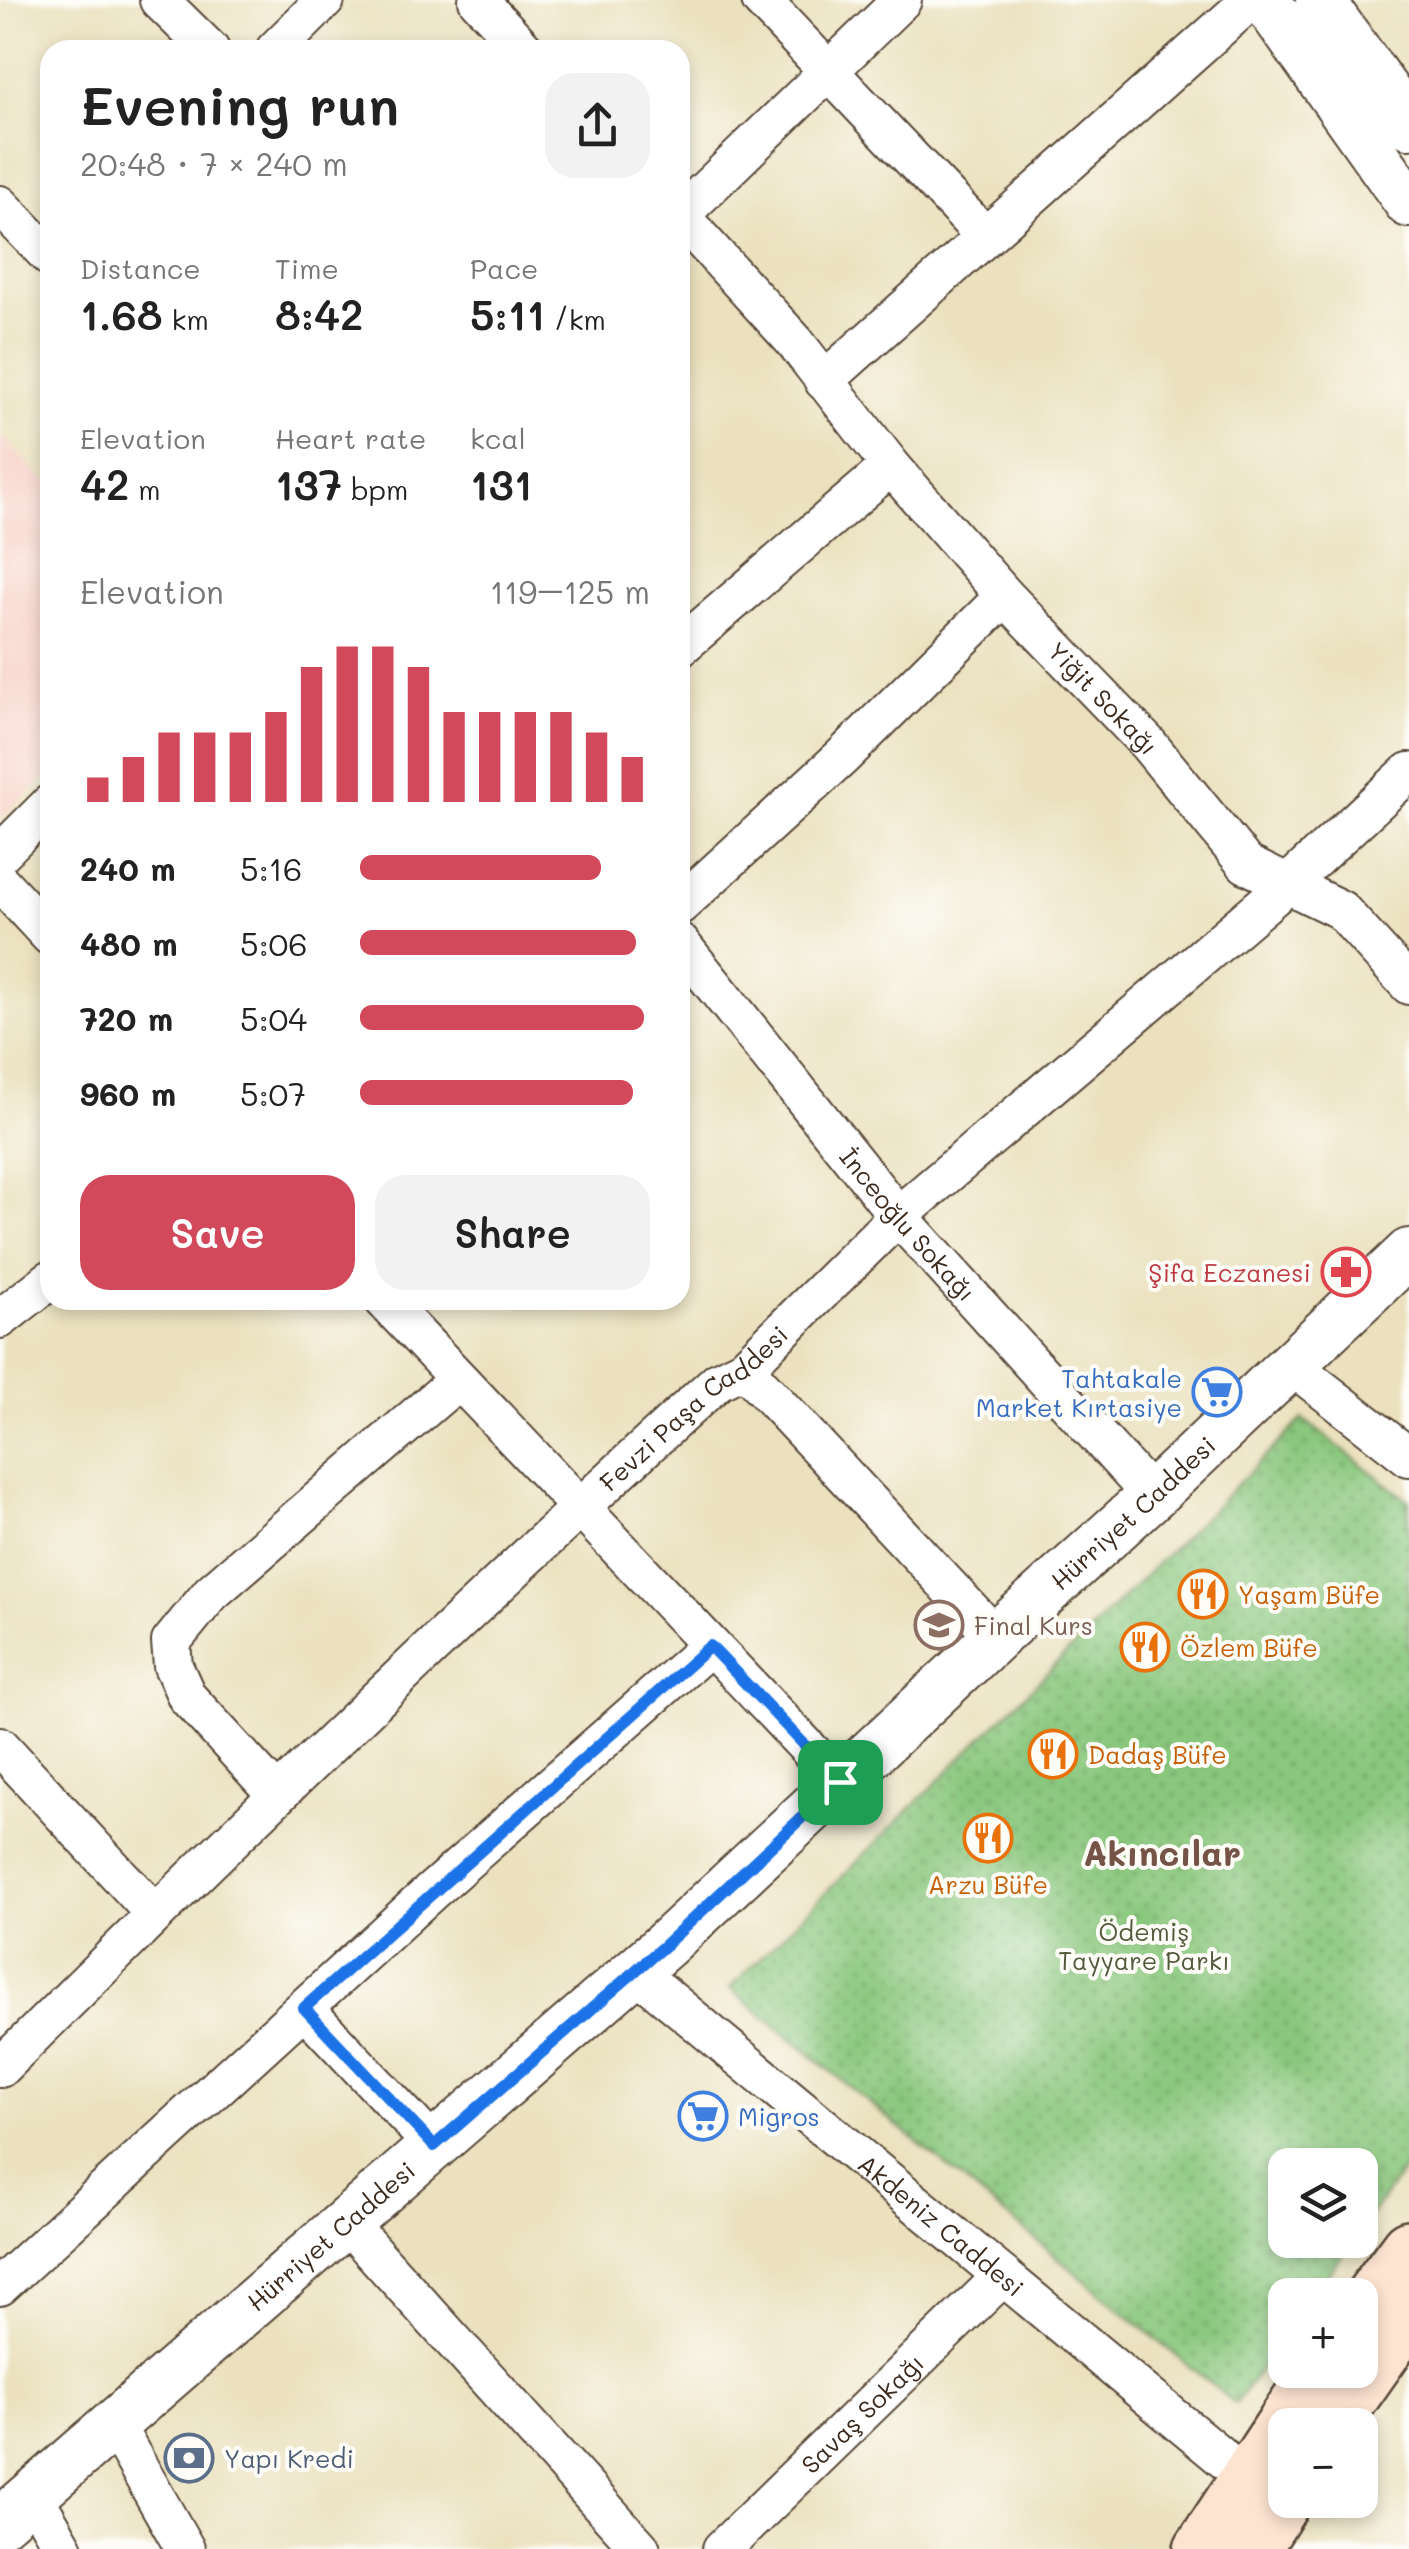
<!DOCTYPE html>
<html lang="en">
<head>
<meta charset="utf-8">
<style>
  body { margin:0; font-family:Mali,sans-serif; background:#f2f2f2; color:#222; height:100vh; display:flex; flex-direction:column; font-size:38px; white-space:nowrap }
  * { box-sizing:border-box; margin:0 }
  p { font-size:32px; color:#767676 }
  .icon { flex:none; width:55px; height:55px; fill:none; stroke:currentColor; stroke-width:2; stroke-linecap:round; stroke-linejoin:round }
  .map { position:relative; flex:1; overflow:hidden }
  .details { position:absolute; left:40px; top:40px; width:650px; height:1270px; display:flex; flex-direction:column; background:#fff; border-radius:30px; box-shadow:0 5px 15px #0003 }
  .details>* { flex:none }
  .tools { position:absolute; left:1268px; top:2148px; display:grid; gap:20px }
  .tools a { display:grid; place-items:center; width:110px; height:110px; border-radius:20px; background:#fff; box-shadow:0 5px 15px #0003; font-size:50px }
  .pin { position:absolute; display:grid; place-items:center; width:85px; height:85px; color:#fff; margin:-42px; border-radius:20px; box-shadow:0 5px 15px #0006 }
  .round { display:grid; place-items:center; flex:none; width:105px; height:105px; border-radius:30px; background:#f2f2f2 }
  .headline { display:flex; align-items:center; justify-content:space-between; height:170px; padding:0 40px }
  h1 { font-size:55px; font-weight:600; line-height:75px }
  .figures { display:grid; grid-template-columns:repeat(3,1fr); gap:15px; height:170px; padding:10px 40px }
  .figures div { display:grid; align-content:center }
  .figures b { font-size:42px; font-weight:600 }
  .figures small { font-size:28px; font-weight:400 }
  .figures p { font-size:28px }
  .chart { height:280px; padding:20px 40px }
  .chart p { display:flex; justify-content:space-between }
  .chart svg { width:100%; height:180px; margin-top:10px; stroke:#d1495b; stroke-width:6 }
  .action { display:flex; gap:20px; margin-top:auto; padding:20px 40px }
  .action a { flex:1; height:115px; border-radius:30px; background:#d1495b; color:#fff; font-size:40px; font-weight:600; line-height:115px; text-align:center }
  .action a+a { background:#f2f2f2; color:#222 }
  ul { padding:0 40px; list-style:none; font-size:32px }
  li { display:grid; grid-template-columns:160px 120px 1fr; align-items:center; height:75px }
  li i { height:25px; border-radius:12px; background:#d1495b }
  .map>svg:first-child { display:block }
</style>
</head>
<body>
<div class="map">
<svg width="1409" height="2549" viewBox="0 0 1409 2549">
  <defs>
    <pattern id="park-dots" width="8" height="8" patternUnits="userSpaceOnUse" patternTransform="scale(2.5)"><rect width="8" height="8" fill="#8ac87e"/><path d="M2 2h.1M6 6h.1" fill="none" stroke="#72a367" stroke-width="1.8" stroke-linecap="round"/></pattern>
  </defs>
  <rect width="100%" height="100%" fill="#fdfcf7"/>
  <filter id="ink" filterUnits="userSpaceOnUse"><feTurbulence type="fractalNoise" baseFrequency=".01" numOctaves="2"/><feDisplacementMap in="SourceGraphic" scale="20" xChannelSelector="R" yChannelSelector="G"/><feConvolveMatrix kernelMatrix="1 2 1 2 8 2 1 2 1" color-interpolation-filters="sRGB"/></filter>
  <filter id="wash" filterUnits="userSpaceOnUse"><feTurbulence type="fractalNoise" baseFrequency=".0048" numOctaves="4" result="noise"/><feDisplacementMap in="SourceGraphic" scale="40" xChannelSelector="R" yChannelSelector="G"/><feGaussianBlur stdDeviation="2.25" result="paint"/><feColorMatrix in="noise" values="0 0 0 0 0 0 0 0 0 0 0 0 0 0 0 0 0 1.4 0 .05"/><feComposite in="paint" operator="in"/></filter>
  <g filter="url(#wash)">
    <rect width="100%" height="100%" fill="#ebe1be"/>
    <!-- built -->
    <path fill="#f7d1c8" d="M 0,436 L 50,485 L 50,772 L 0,820 Z"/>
    <!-- park -->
    <path fill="url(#park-dots)" stroke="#62794e" stroke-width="2.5" d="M 1303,1419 L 1409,1501 L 1409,2162 L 1360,2230 L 1360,2165 L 1285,2165 L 1285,2240 L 1353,2240 L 1313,2295 L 1285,2295 L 1285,2335 L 1235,2404 L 730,1988 Z"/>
  </g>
  <g filter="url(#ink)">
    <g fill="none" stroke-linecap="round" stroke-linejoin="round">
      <!-- minor casing -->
      <g stroke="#554536" stroke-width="42">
        <g id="minor">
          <path d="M 159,0 L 210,50"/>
          <path d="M 478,0 L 525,50"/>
          <path d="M 761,0 L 985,236"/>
          <path d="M 275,50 L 325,0"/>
          <path d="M 0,205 L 50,257"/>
          <path d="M 680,215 L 902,0"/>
          <path id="s1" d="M 680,216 L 795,342 L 891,466 L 1005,596 L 1148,744 L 1246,864 L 1341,910 L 1409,985"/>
          <path d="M 824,381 L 1251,0"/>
          <path d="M 680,647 L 891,466"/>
          <path d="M 0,854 L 50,804"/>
          <path d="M 0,882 L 50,936"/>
          <path d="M 680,905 L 842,757 L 1005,596"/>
          <path id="s2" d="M 680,943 L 898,1216 L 1152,1496"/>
          <path d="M 384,1300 L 840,1782"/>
          <path d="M 0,1319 L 50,1280"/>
          <path d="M 1291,1365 L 1409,1457"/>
          <path d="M 744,1368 L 996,1637"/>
          <path d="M 0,1746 L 155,1914"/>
          <path d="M 277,1795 L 187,1697 L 173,1666 L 171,1642 L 211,1593 L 458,1380"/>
          <path id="s3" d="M 635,1971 L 1248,2479"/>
          <path d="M 304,2008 L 434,2146"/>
          <path id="s4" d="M 0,2068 C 235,1834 473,1603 718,1381 L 744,1368 L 898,1216 L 1288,884 L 1409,772"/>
          <path d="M 346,2222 L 641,2549"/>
          <path d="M 0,2286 L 432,1891 L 710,1646"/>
          <path d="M 114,2424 L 185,2549"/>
          <path d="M 33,2495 L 64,2549"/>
          <path id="s5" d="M 722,2549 L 1003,2276"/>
        </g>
      </g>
      <!-- tertiary casing -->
      <g stroke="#554536" stroke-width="52">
        <g id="tertiary">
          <path d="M 1265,0 L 1409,203"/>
          <path d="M 1320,0 L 1409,124"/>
          <path id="s6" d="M 0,2523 L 665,1945 L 996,1637 L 1152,1496 L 1409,1253"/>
        </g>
      </g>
      <!-- secondary casing -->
      <g stroke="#554536" stroke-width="60">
        <path id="secondary" d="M 1360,2314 L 1409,2248
          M 1331,2425 L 1409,2314
          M 1202,2549 L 1320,2370
          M 1252,2549 L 1285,2497"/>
      </g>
      <!-- minor -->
      <use href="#minor" stroke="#fff" stroke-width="38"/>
      <!-- tertiary -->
      <use href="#tertiary" stroke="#fff" stroke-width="48"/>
      <!-- secondary -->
      <use href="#secondary" stroke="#fde4d1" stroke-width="55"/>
    </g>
  </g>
  <g fill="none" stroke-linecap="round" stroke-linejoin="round" filter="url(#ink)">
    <!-- route casing -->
    <g stroke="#fff" stroke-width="20">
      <path id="route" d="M 710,1646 L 840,1782 L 665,1945 L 434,2146 L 304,2008 Z"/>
    </g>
    <!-- route -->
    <use href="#route" stroke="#1a73e8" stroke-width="12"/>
  </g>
  <!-- icons -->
  <defs>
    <g id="pharmacy-ring" transform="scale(2.5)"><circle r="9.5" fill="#fdfcf7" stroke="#e0444e" stroke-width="1.5"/><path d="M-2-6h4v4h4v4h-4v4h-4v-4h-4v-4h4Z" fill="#e0444e"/></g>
    <g id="supermarket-ring" transform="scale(2.5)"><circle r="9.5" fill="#fdfcf7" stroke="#3f7fe0" stroke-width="1.5"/><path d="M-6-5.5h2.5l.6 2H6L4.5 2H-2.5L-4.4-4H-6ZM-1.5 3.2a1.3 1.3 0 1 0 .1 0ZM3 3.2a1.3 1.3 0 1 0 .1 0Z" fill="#3f7fe0"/></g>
    <g id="restaurant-ring" transform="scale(2.5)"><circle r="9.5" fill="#fdfcf7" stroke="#e8710a" stroke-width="1.5"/><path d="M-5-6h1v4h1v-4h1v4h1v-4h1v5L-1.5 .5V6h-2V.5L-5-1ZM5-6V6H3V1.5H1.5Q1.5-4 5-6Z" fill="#e8710a"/></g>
    <g id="school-ring" transform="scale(2.5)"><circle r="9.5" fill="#fdfcf7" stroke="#8d6e63" stroke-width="1.5"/><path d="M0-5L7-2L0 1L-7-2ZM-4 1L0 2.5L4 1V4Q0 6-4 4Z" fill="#8d6e63"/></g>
    <g id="bank-ring" transform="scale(2.5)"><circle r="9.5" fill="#fdfcf7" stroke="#5c6f8a" stroke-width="1.5"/><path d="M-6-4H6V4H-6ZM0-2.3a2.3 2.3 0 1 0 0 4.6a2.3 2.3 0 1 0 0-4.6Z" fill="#5c6f8a"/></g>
  </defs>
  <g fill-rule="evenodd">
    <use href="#pharmacy-ring" x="1346" y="1272"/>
    <use href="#supermarket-ring" x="1217" y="1392"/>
    <use href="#restaurant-ring" x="1203" y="1594"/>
    <use href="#school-ring" x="939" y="1625"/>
    <use href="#restaurant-ring" x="1145" y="1647"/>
    <use href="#restaurant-ring" x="1053" y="1754"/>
    <use href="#restaurant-ring" x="988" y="1838"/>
    <use href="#supermarket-ring" x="703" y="2116"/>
    <use href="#bank-ring" x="189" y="2458"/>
  </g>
  <g text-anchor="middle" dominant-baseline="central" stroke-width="8" stroke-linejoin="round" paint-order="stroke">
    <!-- street labels -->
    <g font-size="25" fill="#3b2a1e" stroke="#fdfcf7">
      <text stroke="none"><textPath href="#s1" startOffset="642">Yiğit Sokağı</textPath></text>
      <text stroke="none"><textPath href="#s2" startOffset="362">İnceoğlu Sokağı</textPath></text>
      <text stroke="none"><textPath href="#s4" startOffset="958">Fevzi Paşa Caddesi</textPath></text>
      <text stroke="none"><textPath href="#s6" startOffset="1518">Hürriyet Caddesi</textPath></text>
      <text stroke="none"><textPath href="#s3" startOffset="398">Akdeniz Caddesi</textPath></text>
      <text stroke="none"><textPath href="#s6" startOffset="438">Hürriyet Caddesi</textPath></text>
      <text stroke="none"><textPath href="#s5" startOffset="195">Savaş Sokağı</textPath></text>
    </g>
    <!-- health labels -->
    <g font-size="25" fill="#be3a42" stroke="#fdfcf7" text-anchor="end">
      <text x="1311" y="1272">Şifa Eczanesi</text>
    </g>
    <!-- shop labels -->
    <g font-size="25" fill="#366cbe" stroke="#fdfcf7" text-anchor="end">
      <text x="1182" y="1378">Tahtakale<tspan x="1182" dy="29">Market Kırtasiye</tspan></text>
      <text x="738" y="2116" text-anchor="start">Migros</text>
    </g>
    <!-- food labels -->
    <g font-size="25" fill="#c56008" stroke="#fdfcf7" text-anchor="start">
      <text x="1238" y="1594">Yaşam Büfe</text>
      <text x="1180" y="1647">Özlem Büfe</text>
      <text x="1088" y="1754">Dadaş Büfe</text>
      <text x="988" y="1884" text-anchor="middle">Arzu Büfe</text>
    </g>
    <!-- education labels -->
    <g font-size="25" fill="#785e54" stroke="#fdfcf7" text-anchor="start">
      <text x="974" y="1625">Final Kurs</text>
    </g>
    <!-- park labels -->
    <g font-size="25" fill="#53593b" stroke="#fdfcf7">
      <text x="1144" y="1931">Ödemiş<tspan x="1144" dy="29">Tayyare Parkı</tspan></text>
    </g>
    <!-- service labels -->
    <g font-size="25" fill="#4e5e75" stroke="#fdfcf7" text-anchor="start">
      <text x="224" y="2458">Yapı Kredi</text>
    </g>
    <!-- district labels -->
    <g font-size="35" font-weight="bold" fill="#755447" stroke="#fdfcf7">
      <text x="1162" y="1852">Akıncılar</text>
    </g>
  </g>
</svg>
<div class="tools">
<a><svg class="icon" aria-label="layers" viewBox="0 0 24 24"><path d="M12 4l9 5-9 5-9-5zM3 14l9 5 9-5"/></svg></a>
<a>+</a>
<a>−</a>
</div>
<div class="pin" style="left:840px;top:1782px;background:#1e9e55"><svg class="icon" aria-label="arrive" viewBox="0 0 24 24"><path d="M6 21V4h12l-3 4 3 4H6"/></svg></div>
<section class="details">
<div class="headline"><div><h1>Evening run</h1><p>20:48 · 7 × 240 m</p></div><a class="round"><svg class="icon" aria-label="share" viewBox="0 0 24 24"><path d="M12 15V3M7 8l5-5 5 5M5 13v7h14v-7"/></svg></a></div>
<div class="figures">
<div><p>Distance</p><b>1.68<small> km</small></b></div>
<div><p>Time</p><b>8:42</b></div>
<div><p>Pace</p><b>5:11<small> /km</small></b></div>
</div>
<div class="figures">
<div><p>Elevation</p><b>42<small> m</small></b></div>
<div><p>Heart rate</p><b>137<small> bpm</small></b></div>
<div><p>kcal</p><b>131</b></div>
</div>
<div class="chart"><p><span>Elevation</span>119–125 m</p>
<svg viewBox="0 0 160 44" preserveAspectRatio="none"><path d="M5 44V38M15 44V33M25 44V27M35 44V27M45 44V27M55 44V22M65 44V11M75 44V6M85 44V6M95 44V11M105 44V22M115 44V22M125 44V22M135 44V22M145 44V27M155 44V33"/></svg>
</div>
<ul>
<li><b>240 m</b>5:16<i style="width:83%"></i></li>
<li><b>480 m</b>5:06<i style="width:95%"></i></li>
<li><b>720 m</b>5:04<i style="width:98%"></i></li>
<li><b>960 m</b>5:07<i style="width:94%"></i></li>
</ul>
<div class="action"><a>Save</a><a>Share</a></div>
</section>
</div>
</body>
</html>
